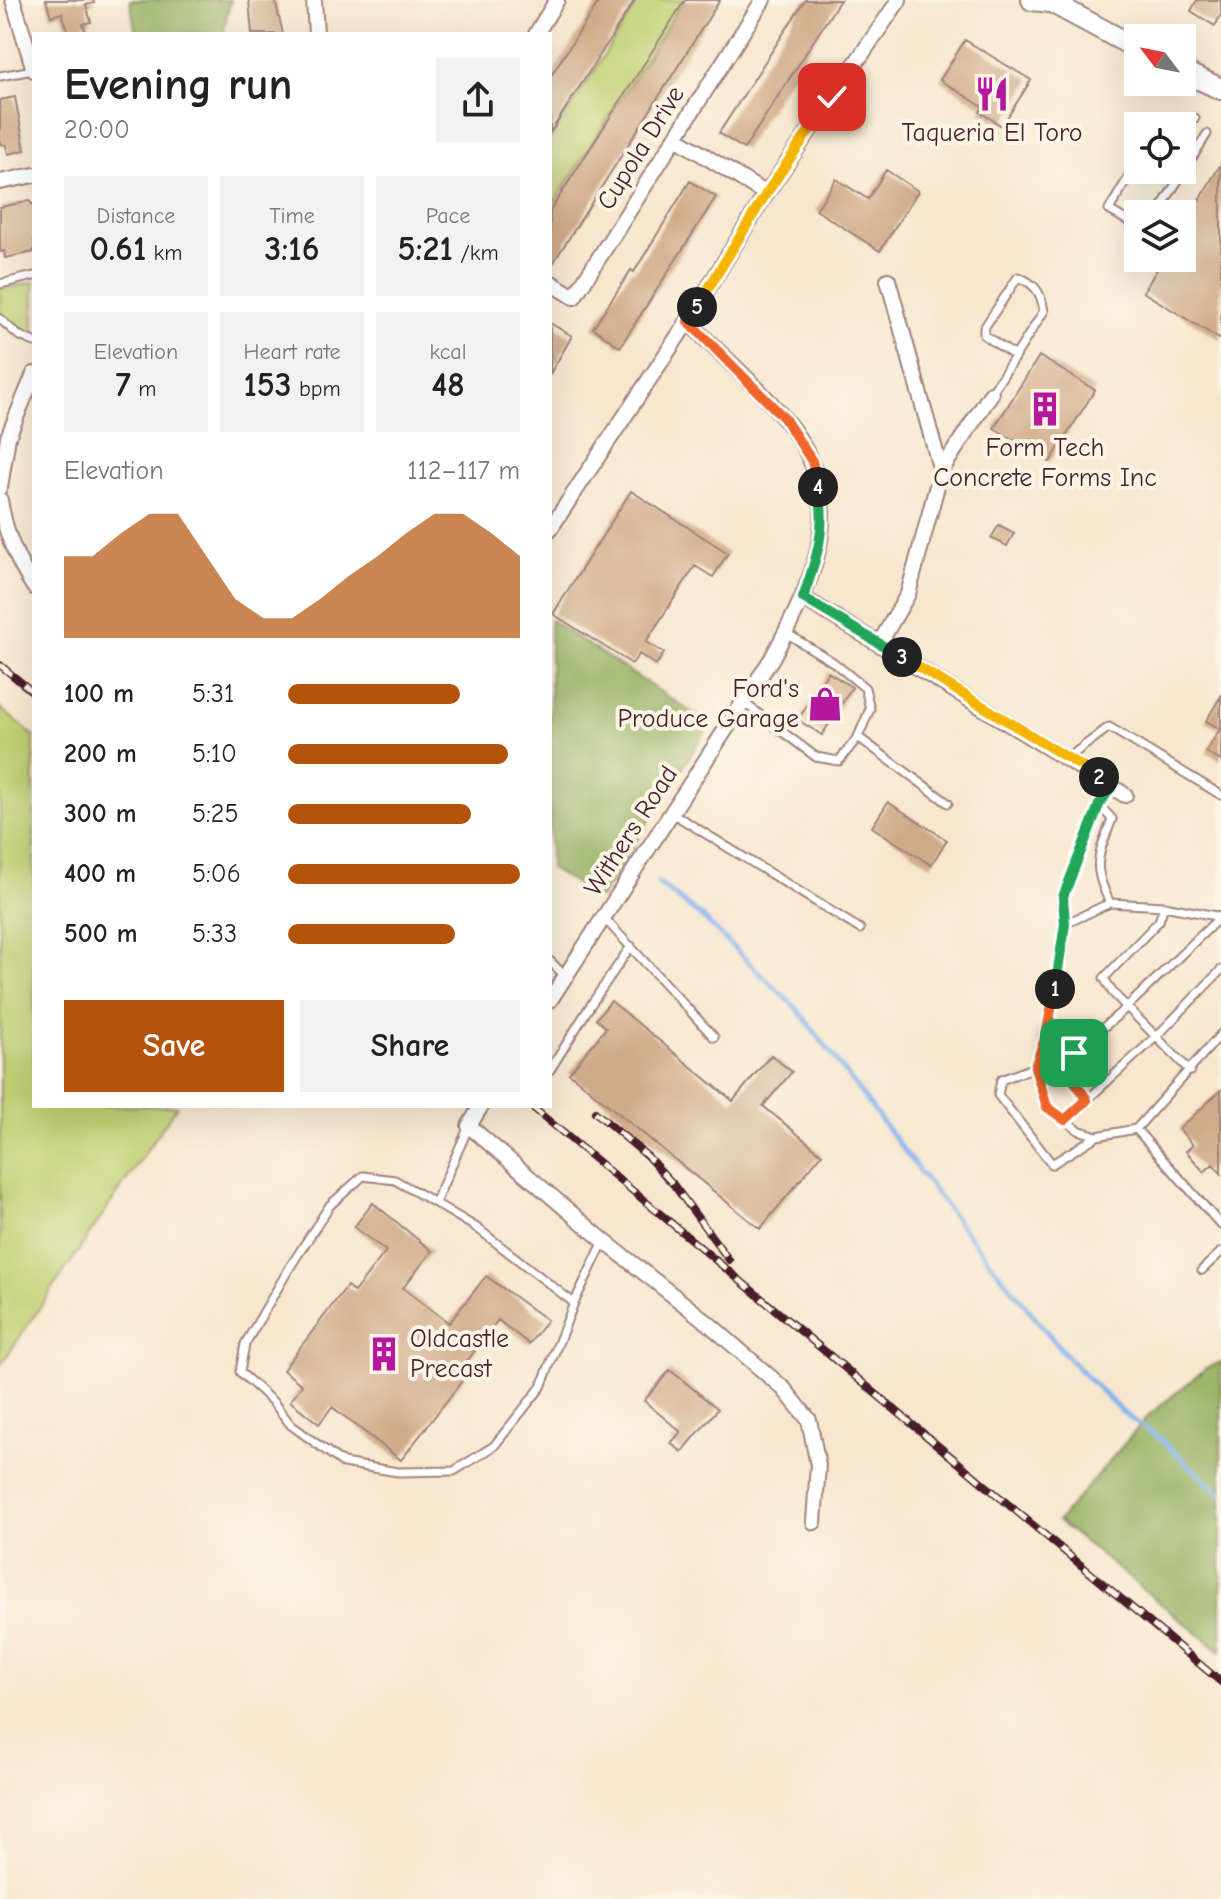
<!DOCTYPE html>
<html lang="en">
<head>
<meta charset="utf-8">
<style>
  body { margin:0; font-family:"Comic Neue",sans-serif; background:#f2f2f2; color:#222; height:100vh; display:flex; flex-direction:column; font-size:30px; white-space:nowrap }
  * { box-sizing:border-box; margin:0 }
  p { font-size:26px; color:#767676 }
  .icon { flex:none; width:44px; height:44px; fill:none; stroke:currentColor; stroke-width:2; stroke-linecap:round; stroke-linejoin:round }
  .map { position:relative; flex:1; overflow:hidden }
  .drawer { position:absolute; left:32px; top:32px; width:520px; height:1076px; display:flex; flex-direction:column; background:#fff; border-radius:0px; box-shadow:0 8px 32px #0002 }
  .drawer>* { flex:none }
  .needle { width:52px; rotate:302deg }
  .tools { position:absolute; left:1124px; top:24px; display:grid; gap:16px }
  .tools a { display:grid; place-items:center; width:72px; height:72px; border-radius:0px; background:#fff; box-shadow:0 8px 32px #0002; font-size:40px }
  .pin { position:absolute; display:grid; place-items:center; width:68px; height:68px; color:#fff; margin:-34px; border-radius:16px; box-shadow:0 4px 12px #0006 }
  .km { position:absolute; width:40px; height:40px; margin:-20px; border-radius:50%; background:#222; color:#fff; font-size:22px; line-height:40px; text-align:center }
  .round { display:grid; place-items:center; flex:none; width:84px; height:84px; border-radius:0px; background:#f2f2f2 }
  .headline { display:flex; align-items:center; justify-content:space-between; height:136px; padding:0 32px }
  h1 { font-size:44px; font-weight:700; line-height:60px }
  .metrics { display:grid; grid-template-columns:repeat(3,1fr); gap:12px; height:136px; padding:8px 32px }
  .metrics div { display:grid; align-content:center; border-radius:0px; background:#f2f2f2; text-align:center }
  .metrics b { font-size:34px; font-weight:700 }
  .metrics small { font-size:22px; font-weight:400 }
  .metrics p { font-size:22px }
  .chart { height:224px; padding:16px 32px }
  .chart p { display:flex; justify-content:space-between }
  .chart svg { width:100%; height:144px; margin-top:8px; fill:#b45309; opacity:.7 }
  .action { display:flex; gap:16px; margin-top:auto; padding:16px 32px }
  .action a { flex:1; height:92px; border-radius:0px; background:#b45309; color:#fff; font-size:32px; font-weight:700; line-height:92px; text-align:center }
  .action a+a { background:#f2f2f2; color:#222 }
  ul { padding:0 32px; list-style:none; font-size:26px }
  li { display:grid; grid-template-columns:128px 96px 1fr; align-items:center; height:60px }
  li i { height:20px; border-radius:10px; background:#b45309 }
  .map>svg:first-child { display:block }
</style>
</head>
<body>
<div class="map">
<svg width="1221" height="1899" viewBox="0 0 1221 1899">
  <rect width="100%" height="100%" fill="#fcf5e5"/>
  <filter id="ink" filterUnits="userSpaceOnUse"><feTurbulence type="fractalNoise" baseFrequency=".0125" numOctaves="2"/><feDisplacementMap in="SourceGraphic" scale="16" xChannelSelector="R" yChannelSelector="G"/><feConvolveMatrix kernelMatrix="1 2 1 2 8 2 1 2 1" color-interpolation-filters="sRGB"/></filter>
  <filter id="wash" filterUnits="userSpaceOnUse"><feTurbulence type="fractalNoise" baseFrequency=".006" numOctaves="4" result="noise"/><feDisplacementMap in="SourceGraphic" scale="32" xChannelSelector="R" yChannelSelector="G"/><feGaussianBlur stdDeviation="1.8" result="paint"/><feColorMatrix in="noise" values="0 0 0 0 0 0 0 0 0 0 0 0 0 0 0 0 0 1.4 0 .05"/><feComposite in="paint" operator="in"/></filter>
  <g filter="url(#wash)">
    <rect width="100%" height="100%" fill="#f7e7cf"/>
    <!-- green -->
    <path fill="#c0d073" stroke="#85784f" stroke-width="2" d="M 639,0 L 684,0 L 550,209 L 550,140 Z
      M 34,282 L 34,329 L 32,335 L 0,316 L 0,289 Z
      M 0,708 L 34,736 L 34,1106 L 177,1106 L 0,1366 Z"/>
    <!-- forest -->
    <path fill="#98b265" stroke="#716848" stroke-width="2" d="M 130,0 L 231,0 L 224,27 L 225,34 L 136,34 Z
      M 550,620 L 710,724 L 600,899 L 550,868 Z
      M 1221,1362 L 1221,1652 L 1058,1521 L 1149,1415 L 1208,1367 Z"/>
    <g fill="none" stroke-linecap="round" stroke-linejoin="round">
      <!-- stream -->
      <path stroke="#82b1ec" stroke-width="5" d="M 658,883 L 702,917 L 799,1011 L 956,1220 L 1069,1359 L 1121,1411 L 1160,1439 L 1221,1494"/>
    </g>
    <g id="blocks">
      <!-- building -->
      <path fill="#d0ab89" d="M 46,0 L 93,0 L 94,3 L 86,5 L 91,22 L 83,24 L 86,34 L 69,34 L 62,13 L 51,16 Z
        M 249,0 L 275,0 L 283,34 L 252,34 Z
        M 600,0 L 635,0 L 550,133 L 550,77 Z
        M 685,0 L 720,0 L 550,268 L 550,211 Z
        M 805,0 L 840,0 L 744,149 L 719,133 Z
        M 1197,0 L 1221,0 L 1221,15 L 1215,26 L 1191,11 Z
        M 965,40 L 1031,80 L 1002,126 L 980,112 L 983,107 L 940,80 Z
        M 15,97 L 25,150 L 8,154 L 6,145 L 0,144 L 0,100 Z
        M 1221,164 L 1221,340 L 1143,292 L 1164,258 L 1182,258 L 1182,228 Z
        M 886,170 L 918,191 L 880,251 L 816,210 L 836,179 L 868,199 Z
        M 690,181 L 716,197 L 620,347 L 593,328 L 631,270 L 634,272 Z
        M 29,201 L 34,206 L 34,252 L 5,258 L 4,251 L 0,252 L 0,207 Z
        M 550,323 L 572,336 L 550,374 Z
        M 1039,356 L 1095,390 L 1050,462 L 994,428 Z
        M 631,491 L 728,553 L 713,577 L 695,566 L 646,642 L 664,653 L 656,665 L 639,654 L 632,664 L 553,614 Z
        M 999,525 L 1014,533 L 1007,546 L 991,538 Z
        M 828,672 L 852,687 L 822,735 L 798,720 Z
        M 1221,696 L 1221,761 L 1206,752 L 1220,729 L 1206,721 Z
        M 888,802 L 947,840 L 931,865 L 872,827 Z
        M 611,1001 L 733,1101 L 771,1055 L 792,1072 L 763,1106 L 822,1154 L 760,1229 L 569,1073 L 606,1028 L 596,1019 Z
        M 1221,1090 L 1221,1173 L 1213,1164 L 1204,1172 L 1186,1151 L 1193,1145 L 1179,1129 Z
        M 373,1203 L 432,1251 L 403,1288 L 449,1323 L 486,1276 L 547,1320 L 529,1344 L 498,1320 L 459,1372 L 465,1377 L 401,1460 L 332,1407 L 319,1424 L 290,1401 L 302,1385 L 283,1370 L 347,1286 L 354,1292 L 386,1251 L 354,1227 Z
        M 670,1370 L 718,1409 L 682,1452 L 671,1443 L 681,1432 L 644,1401 Z"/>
    </g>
  </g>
  <g filter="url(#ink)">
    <use href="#blocks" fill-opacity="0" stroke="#a0837d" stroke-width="2"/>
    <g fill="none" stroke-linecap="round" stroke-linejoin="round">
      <!-- lane casing -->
      <g stroke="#a0837d" stroke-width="11">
        <path id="lane" d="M 0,76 L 33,70
          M 1166,126 L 1171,121 L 1195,118
          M 1138,161 L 1109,210 L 1138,227
          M 1157,214 L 1207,134
          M 0,284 L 34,276
          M 0,319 L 18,335 L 34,342
          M 991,394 L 1044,311 C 1041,293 1036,284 1018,277 L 984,328 L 984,335 L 1015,356
          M 743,702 L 816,757 L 839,761 L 858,737 L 870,709 L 865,688 L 833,662 L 786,633
          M 858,737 L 948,803
          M 1068,758 L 1109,727 L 1221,795
          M 1112,786 L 1099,805 L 1063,897 L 1065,924 L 1055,993 L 1046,1036 L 1035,1067 L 1047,1107 L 1078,1130 L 1097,1136 L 1136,1129 L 1221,1034
          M 1099,805 L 1112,819 C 1098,857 1091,864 1110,903
          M 672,813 L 860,929
          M 604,918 L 714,1037
          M 1065,924 L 1110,903 L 1164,906
          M 550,961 L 565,976
          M 1035,1067 L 1001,1080 L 998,1095 L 1052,1164 L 1097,1136
          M 550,1070 L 590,1006 L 631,946
          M 1190,1071 L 1113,993 L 1104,978 L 1159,921 L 1164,906 L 1221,917
          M 1087,1100 L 1067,1070 L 1074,1053 L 1127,1007 L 1220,917
          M 1065,1120 L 1157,1036 L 1221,970
          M 1136,1129 L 1221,1225
          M 435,1203 L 469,1126
          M 1202,1270 L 1221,1252
          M 574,1303 L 477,1228 L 430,1200 L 395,1180 L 363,1176 L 330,1205 L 290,1267 L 245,1344 L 240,1372 L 273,1402 L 291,1425 L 343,1463 L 398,1472 L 454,1471 L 494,1446 L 541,1387 L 574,1303 L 604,1241"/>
      </g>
      <!-- street casing -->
      <g stroke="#a0837d" stroke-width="18">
        <path id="street" d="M 13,0 L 34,70
          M 314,0 L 316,34
          M 536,34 L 557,0
          M 676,138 L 766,194
          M 0,182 L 34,175
          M 888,280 L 941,471
          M 550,282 L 574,297 L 763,0
          M 0,487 L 8,437 L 34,374
          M 0,500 C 5,532 16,560 34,587
          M 550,529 L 688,321 L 766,194 L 899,0
          M 803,598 L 879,644 L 908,594 L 941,471 L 991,394
          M 879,644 L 1125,795
          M 550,1000 L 772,658 C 817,574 853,499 782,416 C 754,382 719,354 688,321
          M 481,1106 L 469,1126 L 604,1241 L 708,1323 L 784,1389 L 809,1420 L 818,1465 L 814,1522"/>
      </g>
      <!-- secondary casing -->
      <g stroke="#a0837d" stroke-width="24">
        <path id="secondary" d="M 1032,0 L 1051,2 L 1138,49
          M 1182,71 L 1221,89"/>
      </g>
      <!-- lane -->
      <use href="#lane" stroke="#fff" stroke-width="7"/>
      <!-- street -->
      <use href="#street" stroke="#fff" stroke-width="14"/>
      <!-- secondary -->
      <use href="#secondary" stroke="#fff" stroke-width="20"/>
      <!-- rail casing -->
      <g stroke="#4a1f2b" stroke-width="8">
        <path id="rail" d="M 0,665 L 34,693
          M 531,1106 L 1221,1682
          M 595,1112 L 647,1156 L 673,1184 L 729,1260"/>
      </g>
      <!-- rail -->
      <use href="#rail" stroke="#fcf5e5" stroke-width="5" stroke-dasharray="15" stroke-linecap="butt"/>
    </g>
  </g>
  <g fill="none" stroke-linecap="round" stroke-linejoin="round" filter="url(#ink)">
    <!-- split-1 casing -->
    <g stroke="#fff" stroke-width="16">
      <path id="split-1" d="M 1055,989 L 1046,1036 L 1035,1067 L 1047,1107 L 1065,1120 L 1087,1100 L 1067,1070 L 1074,1053"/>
    </g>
    <!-- split-2 casing -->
    <g stroke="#fff" stroke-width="16">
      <path id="split-2" d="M 1055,989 L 1065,924 L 1063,897 L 1099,805 L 1112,786 L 1099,777"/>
    </g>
    <!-- split-3 casing -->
    <g stroke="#fff" stroke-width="16">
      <path id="split-3" d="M 902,657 L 1099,777"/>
    </g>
    <!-- split-4 casing -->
    <g stroke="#fff" stroke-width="16">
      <path id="split-4" d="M 818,487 C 828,527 816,560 803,598 L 902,657"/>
    </g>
    <!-- split-5 casing -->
    <g stroke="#fff" stroke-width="16">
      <path id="split-5" d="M 697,307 L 688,321 L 784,418 L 812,461 L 818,487"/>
    </g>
    <!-- split-6 casing -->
    <g stroke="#fff" stroke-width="16">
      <path id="split-6" d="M 697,307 L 766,194 L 832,97"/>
    </g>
    <!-- split-1 -->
    <use href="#split-1" stroke="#f0652b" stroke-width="10"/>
    <!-- split-2 -->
    <use href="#split-2" stroke="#22a559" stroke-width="10"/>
    <!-- split-3 -->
    <use href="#split-3" stroke="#f5b400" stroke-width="10"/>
    <!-- split-4 -->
    <use href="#split-4" stroke="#22a559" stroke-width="10"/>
    <!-- split-5 -->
    <use href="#split-5" stroke="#f0652b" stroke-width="10"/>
    <!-- split-6 -->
    <use href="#split-6" stroke="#f5b400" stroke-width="10"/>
  </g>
  <!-- icons -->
  <defs>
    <g id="restaurant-bare" transform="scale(2.76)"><path d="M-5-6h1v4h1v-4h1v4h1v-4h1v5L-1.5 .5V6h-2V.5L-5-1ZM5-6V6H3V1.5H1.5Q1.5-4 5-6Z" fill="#b5179e" stroke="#fcf5e5" stroke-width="2.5" paint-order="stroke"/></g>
    <g id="building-bare" transform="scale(2.76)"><path d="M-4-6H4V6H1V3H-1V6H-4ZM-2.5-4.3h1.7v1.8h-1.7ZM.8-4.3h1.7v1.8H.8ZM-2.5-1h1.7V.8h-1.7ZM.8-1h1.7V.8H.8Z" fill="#b5179e" stroke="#fcf5e5" stroke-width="2.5" paint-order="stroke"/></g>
    <g id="shop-bare" transform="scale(2.76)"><path d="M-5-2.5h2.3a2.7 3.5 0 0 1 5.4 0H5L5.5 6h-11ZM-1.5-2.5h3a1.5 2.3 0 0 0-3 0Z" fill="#b5179e" stroke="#fcf5e5" stroke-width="2.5" paint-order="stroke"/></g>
  </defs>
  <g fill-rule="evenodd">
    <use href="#restaurant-bare" x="992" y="94"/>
    <use href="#building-bare" x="1045" y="409"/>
    <use href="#shop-bare" x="825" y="704"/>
    <use href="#building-bare" x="384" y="1354"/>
  </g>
  <g text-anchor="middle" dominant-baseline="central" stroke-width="8" stroke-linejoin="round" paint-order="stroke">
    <!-- poi labels -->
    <g font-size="26" fill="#4a1f2b" stroke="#fcf5e5">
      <text x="992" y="133">Taqueria El Toro</text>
      <text x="1045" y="448">Form Tech<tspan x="1045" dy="30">Concrete Forms Inc</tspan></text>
      <text x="799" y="689" text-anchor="end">Ford's<tspan x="799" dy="30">Produce Garage</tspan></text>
      <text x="410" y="1339" text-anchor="start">Oldcastle<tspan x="410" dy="30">Precast</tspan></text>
    </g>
    <!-- street labels -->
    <g font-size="26" fill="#4a1f2b" stroke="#fcf5e5">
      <text transform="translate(641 148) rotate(-58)">Cupola Drive</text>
      <text transform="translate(631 831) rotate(-57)">Withers Road</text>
    </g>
  </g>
</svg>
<div class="tools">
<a><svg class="needle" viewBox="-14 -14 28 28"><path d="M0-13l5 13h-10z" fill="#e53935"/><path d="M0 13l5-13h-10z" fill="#767676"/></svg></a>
<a><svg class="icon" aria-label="locate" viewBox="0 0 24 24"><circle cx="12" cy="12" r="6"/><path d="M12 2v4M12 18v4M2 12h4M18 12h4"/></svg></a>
<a><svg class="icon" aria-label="layers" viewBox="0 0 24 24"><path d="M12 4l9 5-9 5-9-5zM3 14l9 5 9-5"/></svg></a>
</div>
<div class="pin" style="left:1074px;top:1053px;background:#1e9e55"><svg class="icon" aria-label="arrive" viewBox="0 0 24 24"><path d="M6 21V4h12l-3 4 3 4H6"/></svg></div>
<div class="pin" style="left:832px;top:97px;background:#d93025"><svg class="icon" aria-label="check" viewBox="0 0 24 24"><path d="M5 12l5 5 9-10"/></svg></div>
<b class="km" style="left:1055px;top:989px">1</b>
<b class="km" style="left:1099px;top:777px">2</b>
<b class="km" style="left:902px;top:657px">3</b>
<b class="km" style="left:818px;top:487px">4</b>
<b class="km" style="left:697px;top:307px">5</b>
<section class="drawer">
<div class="headline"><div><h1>Evening run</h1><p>20:00</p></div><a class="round"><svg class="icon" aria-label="share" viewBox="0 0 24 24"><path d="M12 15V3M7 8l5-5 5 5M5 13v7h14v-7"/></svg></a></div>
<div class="metrics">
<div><p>Distance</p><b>0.61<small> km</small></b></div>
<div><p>Time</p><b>3:16</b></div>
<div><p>Pace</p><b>5:21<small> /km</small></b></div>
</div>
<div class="metrics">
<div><p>Elevation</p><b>7<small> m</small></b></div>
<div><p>Heart rate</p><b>153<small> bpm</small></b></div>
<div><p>kcal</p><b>48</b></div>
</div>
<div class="chart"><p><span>Elevation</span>112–117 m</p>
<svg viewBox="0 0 160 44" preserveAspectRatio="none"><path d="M0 44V19L10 19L20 12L30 6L40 6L50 19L60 32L70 38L80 38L90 32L100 25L110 19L120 12L130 6L140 6L150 12L160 19V44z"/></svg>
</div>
<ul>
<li><b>100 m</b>5:31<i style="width:74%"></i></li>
<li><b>200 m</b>5:10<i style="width:95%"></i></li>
<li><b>300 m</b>5:25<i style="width:79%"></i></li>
<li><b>400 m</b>5:06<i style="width:100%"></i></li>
<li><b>500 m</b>5:33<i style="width:72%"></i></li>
</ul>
<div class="action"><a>Save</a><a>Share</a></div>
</section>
</div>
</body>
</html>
